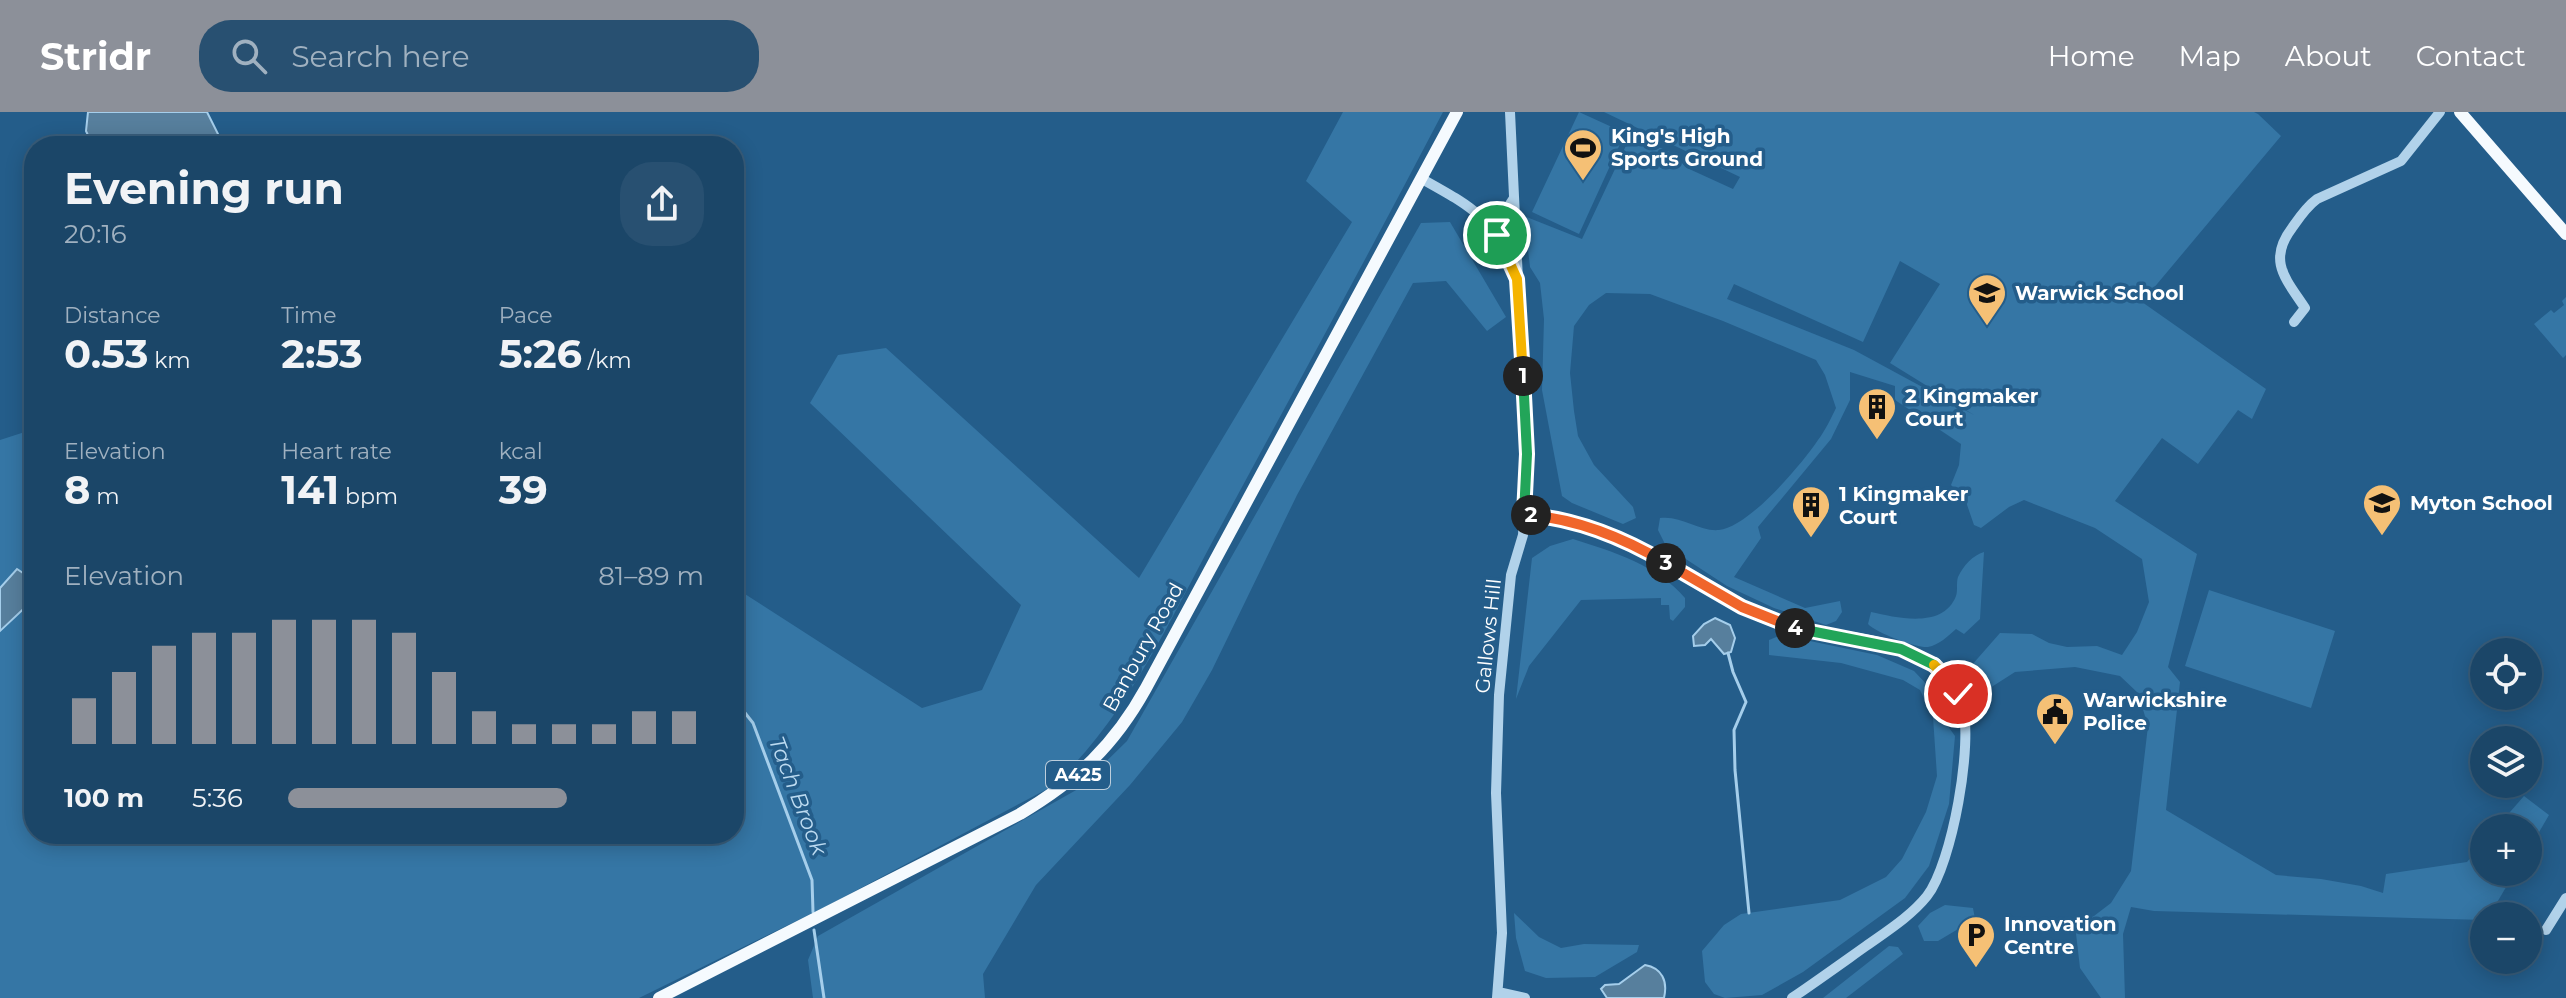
<!DOCTYPE html>
<html lang="en">
<head>
<meta charset="utf-8">
<style>
  body { margin:0; font-family:Montserrat,sans-serif; background:#285071; color:#f1f3f6; height:100vh; display:flex; flex-direction:column; font-size:30px; white-space:nowrap }
  * { box-sizing:border-box; margin:0 }
  p { font-size:26px; color:#a0b1c0 }
  .icon { flex:none; width:44px; height:44px; fill:none; stroke:currentColor; stroke-width:2; stroke-linecap:round; stroke-linejoin:round }
  .map { position:relative; flex:1; overflow:hidden }
  .side { position:absolute; left:24px; top:24px; width:720px; height:708px; display:flex; flex-direction:column; background:#1b4668; border-radius:32px; box-shadow:0 4px 20px #0003,0 0 0 2px #395e7c }
  .side>* { flex:none }
  .tools { position:absolute; left:2470px; top:526px; display:grid; gap:16px }
  .tools a { display:grid; place-items:center; width:72px; height:72px; border-radius:50%; background:#1b4668; box-shadow:0 4px 20px #0003,0 0 0 2px #395e7c; font-size:40px }
  .pin { position:absolute; display:grid; place-items:center; width:68px; height:68px; color:#fff; margin:-34px; border:4px solid #fff; border-radius:50%; box-shadow:0 2px 8px #0007 }
  .km { position:absolute; width:40px; height:40px; margin:-20px; border-radius:50%; background:#222; color:#fff; font-size:22px; line-height:40px; text-align:center }
  .round { display:grid; place-items:center; flex:none; width:84px; height:84px; border-radius:32px; background:#285071 }
  .headline { display:flex; align-items:center; justify-content:space-between; height:136px; padding:0 40px }
  h1 { font-size:44px; font-weight:700; line-height:60px }
  .metrics { display:grid; grid-template-columns:repeat(3,1fr); gap:12px; height:136px; padding:8px 40px }
  .metrics div { display:grid; align-content:center }
  .metrics b { font-size:40px; font-weight:700 }
  .metrics small { font-size:22px; font-weight:400 }
  .metrics p { font-size:22px }
  .chart { height:224px; padding:16px 40px }
  .chart p { display:flex; justify-content:space-between }
  .chart svg { width:100%; height:144px; margin-top:8px; stroke:#8c9099; stroke-width:6 }
  ul { padding:0 40px; list-style:none; font-size:26px }
  li { display:grid; grid-template-columns:128px 96px 1fr; align-items:center; height:60px }
  li i { height:20px; border-radius:10px; background:#8c9099 }
  header { display:flex; align-items:center; gap:48px; box-sizing:border-box; height:112px; padding:0 40px; background:#8c9099; color:#fff }
  header strong { font-size:38px }
  nav { display:flex; gap:44px; margin-inline-start:auto; font-size:28px }
  .search { width:560px; height:72px; background:#285071; display:flex; align-items:center; gap:20px; box-sizing:border-box; padding:0 28px; border-radius:32px; color:#a0b1c0; font-size:30px }
  .map>svg:first-child { display:block }
</style>
</head>
<body>
<header>
<strong>Stridr</strong>
<div class="search"><svg class="icon" aria-label="search" viewBox="0 0 24 24"><circle cx="10" cy="10" r="6"/><path d="M15 15l6 6"/></svg>Search here</div>
<nav><a>Home</a><a>Map</a><a>About</a><a>Contact</a></nav>
</header>
<div class="map">
<svg width="2566" height="886" viewBox="0 0 2566 886">
  <rect width="100%" height="100%" fill="#245d8a"/>
  <!-- green -->
  <path fill="#3576a5" fill-rule="evenodd" d="M 1343,0 L 1443,0 C 1371,138 1296,275 1222,412 C 1172,502 1129,605 1051,675 L 825,795 L 639,886 L 0,886 L 0,328 L 34,317 L 34,722 L 734,722 L 734,475 L 922,596 L 982,578 L 1021,493 L 810,291 L 838,243 L 886,236 L 1139,466 L 1352,110 L 1306,69 Z
    M 1579,0 L 1625,21 L 1579,122 L 1532,100 Z
    M 1604,0 L 2254,0 L 2258,2 L 2281,24 L 2142,190 L 2266,277 L 2252,307 L 2238,298 L 2198,352 L 2162,326 L 2115,389 L 2197,442 L 2168,555 L 2180,570 L 2166,698 L 2276,763 L 2321,767 L 2361,774 L 2383,781 L 2386,762 L 2467,750 L 2484,730 L 2484,760 L 2515,760 L 2489,804 L 2484,804 L 2484,808 L 2154,799 L 2131,795 L 2123,822 L 2125,886 L 2101,886 L 2080,856 L 2075,813 L 2094,804 L 2111,791 L 2131,759 L 2148,614 L 2138,581 L 2120,564 L 2075,555 L 2015,560 L 1979,583 L 1969,576 L 1971,554 L 2000,521 L 2032,522 L 2049,531 L 2067,535 L 2097,534 L 2122,543 L 2137,520 L 2149,490 L 2142,447 L 2095,416 L 2024,388 L 2009,395 L 1981,416 L 1974,413 L 1965,387 L 1951,373 L 1959,353 L 1961,332 L 1895,288 L 1895,274 L 1850,260 L 1850,288 L 1831,327 L 1758,415 L 1761,426 L 1734,465 L 1805,496 L 1840,489 L 1842,500 L 1836,509 L 1826,513 L 1774,496 L 1727,474 L 1666,434 L 1658,418 L 1660,406 C 1681,403 1700,420 1719,418 C 1749,415 1801,353 1818,328 C 1825,319 1831,306 1836,296 L 1825,263 L 1816,248 L 1723,209 L 1650,182 L 1606,181 L 1589,193 L 1574,214 L 1570,261 L 1574,299 L 1578,324 L 1594,353 L 1633,395 L 1636,406 L 1623,412 L 1572,391 L 1562,384 L 1542,278 L 1544,207 L 1540,171 L 1530,155 L 1524,104 L 1582,127 L 1631,23 L 1672,41 L 1687,56 L 1733,77 L 1740,65 ZM 1900,149 L 1940,172 L 1890,251 L 1974,303 L 1854,238 L 1727,187 L 1734,172 L 1863,230 Z
    M 1450,110 L 1506,205 L 1487,219 L 1446,169 L 1413,171 L 1297,383 L 1212,558 L 1182,610 L 1130,673 L 1036,773 L 983,862 L 985,886 L 813,886 L 808,848 L 818,824 L 1078,677 L 1127,629 L 1421,111 Z
    M 2566,185 L 2566,243 L 2563,246 L 2534,212 L 2551,198 L 2554,201 L 2564,193 L 2562,189 Z
    M 1573,427 C 1614,440 1657,453 1685,486 L 1685,495 L 1673,509 L 1670,507 L 1669,493 L 1661,493 L 1661,486 L 1581,488 L 1529,554 L 1516,587 L 1532,446 L 1550,434 Z
    M 1984,440 L 1980,507 L 1964,522 L 1956,517 C 1948,524 1939,533 1928,535 C 1917,536 1876,521 1868,512 L 1871,500 C 1898,506 1943,517 1956,484 C 1958,478 1956,471 1958,465 C 1963,454 1973,443 1984,440 Z
    M 2209,478 L 2335,519 L 2311,596 L 2185,554 Z
    M 1781,523 L 1877,543 L 1914,559 L 1933,579 L 1942,606 L 1955,624 L 1949,692 L 1929,754 L 1905,786 L 1803,860 L 1762,883 L 1725,886 L 1714,882 L 1705,870 L 1702,839 L 1724,813 L 1741,802 L 1840,788 L 1886,765 L 1902,747 L 1926,700 L 1937,664 L 1933,605 L 1920,578 L 1903,568 L 1841,551 L 1769,543 L 1769,528 Z
    M 2524,684 L 2549,703 L 2528,739 L 2528,716 L 2496,716 Z
    M 1945,793 L 1973,796 L 1975,807 L 1938,829 L 1924,829 L 1918,814 L 1930,801 Z
    M 1514,801 L 1539,825 L 1561,836 L 1584,832 L 1639,833 L 1637,840 L 1595,865 L 1546,866 L 1525,859 L 1516,826 Z
    M 1889,834 L 1898,835 L 1903,842 L 1846,886 L 1823,886 Z"/>
  <!-- water -->
  <path fill="#577f9d" stroke="#a5ceeb" stroke-width="2" d="M 88,0 L 207,0 L 224,34 L 93,34 L 86,19 Z
    M 34,443 L 34,487 L 0,519 L 0,476 L 17,457 L 26,463 Z
    M 1715,506 L 1730,513 L 1735,526 L 1731,540 L 1724,542 L 1711,527 L 1705,533 L 1694,534 L 1693,524 L 1704,512 Z
    M 1645,853 C 1662,856 1668,869 1664,886 L 1607,886 L 1601,877 L 1605,873 L 1619,872 Z"/>
  <g fill="none" stroke-linecap="round" stroke-linejoin="round">
    <!-- stream -->
    <path stroke="#a5ceeb" stroke-width="3" d="M 1728,541 L 1733,560 L 1746,590 L 1734,618 L 1735,658 L 1749,801
      M 734,587 L 753,611 L 812,768 L 813,800
      M 814,818 L 824,886"/>
    <!-- minor -->
    <path stroke="#b1d2ea" stroke-width="10" d="M 1422,67 C 1472,95 1493,105 1515,161
      M 1489,111 L 1506,98 L 1514,86
      M 2294,210 L 2305,196 C 2286,167 2267,149 2292,116 C 2299,106 2306,95 2317,87 L 2401,49 L 2440,0
      M 1524,402 C 1615,406 1681,469 1760,505 C 1814,528 1887,518 1934,553 C 1946,563 1957,576 1962,591 C 1974,630 1952,752 1927,784 C 1911,804 1887,819 1866,834 C 1842,851 1817,869 1792,886
      M 2546,818 L 2566,786
      M 1498,880 L 1525,886
      M 1497,886 L 1502,821 L 1496,681 L 1499,583 L 1511,463 L 1523,423 L 1527,358 L 1510,0"/>
    <!-- major -->
    <path stroke="#f5fafe" stroke-width="12" d="M 2460,0 L 2566,122
      M 659,886 L 1020,702 C 1077,668 1114,634 1146,576 L 1457,0"/>
  </g>
  <g fill="none" stroke-linecap="round" stroke-linejoin="round">
    <!-- split-1 casing -->
    <g stroke="#fff" stroke-width="16">
      <path id="split-1" d="M 1497,123 L 1517,167 L 1523,264"/>
    </g>
    <!-- split-2 casing -->
    <g stroke="#fff" stroke-width="16">
      <path id="split-2" d="M 1523,264 L 1527,342 L 1524,402 L 1531,403"/>
    </g>
    <!-- split-3 casing -->
    <g stroke="#fff" stroke-width="16">
      <path id="split-3" d="M 1531,403 C 1580,408 1624,426 1666,451"/>
    </g>
    <!-- split-4 casing -->
    <g stroke="#fff" stroke-width="16">
      <path id="split-4" d="M 1666,451 L 1742,495 L 1795,516"/>
    </g>
    <!-- split-5 casing -->
    <g stroke="#fff" stroke-width="16">
      <path id="split-5" d="M 1795,516 L 1901,537 L 1934,553"/>
    </g>
    <!-- split-6 casing -->
    <g stroke="#fff" stroke-width="16">
      <path id="split-6" d="M 1934,553 L 1952,571 L 1958,582"/>
    </g>
    <!-- split-1 -->
    <use href="#split-1" stroke="#f5b400" stroke-width="10"/>
    <!-- split-2 -->
    <use href="#split-2" stroke="#22a559" stroke-width="10"/>
    <!-- split-3 -->
    <use href="#split-3" stroke="#f0652b" stroke-width="10"/>
    <!-- split-4 -->
    <use href="#split-4" stroke="#f0652b" stroke-width="10"/>
    <!-- split-5 -->
    <use href="#split-5" stroke="#22a559" stroke-width="10"/>
    <!-- split-6 -->
    <use href="#split-6" stroke="#f5b400" stroke-width="10"/>
  </g>
  <!-- icons -->
  <defs>
    <g id="stadium-pin" transform="scale(2)"><path d="M0 17L-7.5 6A9.5 9.5 0 1 1 7.5 6Z" fill="#f5c075" stroke="#245d8a"/><path d="M0-5a6.5 5 0 1 0 0 10a6.5 5 0 1 0 0-10ZM-3.5-1.8h7v3.6h-7Z" fill="#111"/></g>
    <g id="school-pin" transform="scale(2)"><path d="M0 17L-7.5 6A9.5 9.5 0 1 1 7.5 6Z" fill="#f5c075" stroke="#245d8a"/><path d="M0-5L7-2L0 1L-7-2ZM-4 1L0 2.5L4 1V4Q0 6-4 4Z" fill="#111"/></g>
    <g id="building-pin" transform="scale(2)"><path d="M0 17L-7.5 6A9.5 9.5 0 1 1 7.5 6Z" fill="#f5c075" stroke="#245d8a"/><path d="M-4-6H4V6H1V3H-1V6H-4ZM-2.5-4.3h1.7v1.8h-1.7ZM.8-4.3h1.7v1.8H.8ZM-2.5-1h1.7V.8h-1.7ZM.8-1h1.7V.8H.8Z" fill="#111"/></g>
    <g id="civic-pin" transform="scale(2)"><path d="M0 17L-7.5 6A9.5 9.5 0 1 1 7.5 6Z" fill="#f5c075" stroke="#245d8a"/><path d="M-.6-6.5H3V-4.5H.6V-3L4-1V1h2V6H-6V1h2V-1L-.6-3ZM-1.2 2.5V6h2.4V2.5Z" fill="#111"/></g>
    <g id="parking-pin" transform="scale(2)"><path d="M0 17L-7.5 6A9.5 9.5 0 1 1 7.5 6Z" fill="#f5c075" stroke="#245d8a"/><path d="M-3.5-5.5H1a3.5 3.5 0 0 1 0 7H-1V5.5H-3.5ZM-1-3.4V-.6H.8a1.4 1.4 0 0 0 0-2.8Z" fill="#111"/></g>
  </defs>
  <g fill-rule="evenodd">
    <use href="#stadium-pin" x="1583" y="36"/>
    <use href="#school-pin" x="1987" y="181"/>
    <use href="#building-pin" x="1877" y="295"/>
    <use href="#school-pin" x="2382" y="391"/>
    <use href="#building-pin" x="1811" y="393"/>
    <use href="#civic-pin" x="2055" y="600"/>
    <use href="#parking-pin" x="1976" y="823"/>
  </g>
  <g text-anchor="middle" dominant-baseline="central" stroke-width="7" stroke-linejoin="round" paint-order="stroke">
    <!-- shield labels -->
    <rect fill="#245d8a" stroke="#bdcedc" stroke-width="2" x="1046" y="649" width="64" height="28" rx="6"/>
    <g font-size="18" font-weight="bold" fill="#fff">
      <text x="1078" y="663">A425</text>
    </g>
    <!-- poi labels -->
    <g font-size="20" font-weight="bold" fill="#fff" stroke="#245d8a" text-anchor="start">
      <text x="1611" y="24">King's High<tspan x="1611" dy="23">Sports Ground</tspan></text>
      <text x="2015" y="181">Warwick School</text>
      <text x="1905" y="284">2 Kingmaker<tspan x="1905" dy="23">Court</tspan></text>
      <text x="1839" y="382">1 Kingmaker<tspan x="1839" dy="23">Court</tspan></text>
      <text x="2410" y="391">Myton School</text>
      <text x="2083" y="588">Warwickshire<tspan x="2083" dy="23">Police</tspan></text>
      <text x="2004" y="812">Innovation<tspan x="2004" dy="23">Centre</tspan></text>
    </g>
    <!-- street labels -->
    <g font-size="20" fill="#fff" stroke="#245d8a">
      <text transform="translate(1488 524) rotate(-84)">Gallows Hill</text>
      <text transform="translate(1143 535) rotate(-61)">Banbury Road</text>
    </g>
    <!-- water labels -->
    <g font-size="22" font-style="italic" fill="#bddbf1" stroke="#245d8a">
      <text transform="translate(798 684) rotate(69)">Tach Brook</text>
    </g>
  </g>
</svg>
<div class="tools">
<a><svg class="icon" aria-label="locate" viewBox="0 0 24 24"><circle cx="12" cy="12" r="6"/><path d="M12 2v4M12 18v4M2 12h4M18 12h4"/></svg></a>
<a><svg class="icon" aria-label="layers" viewBox="0 0 24 24"><path d="M12 4l9 5-9 5-9-5zM3 14l9 5 9-5"/></svg></a>
<a>+</a>
<a>−</a>
</div>
<div class="pin" style="left:1497px;top:123px;background:#1e9e55"><svg class="icon" aria-label="arrive" viewBox="0 0 24 24"><path d="M6 21V4h12l-3 4 3 4H6"/></svg></div>
<div class="pin" style="left:1958px;top:582px;background:#d93025"><svg class="icon" aria-label="check" viewBox="0 0 24 24"><path d="M5 12l5 5 9-10"/></svg></div>
<b class="km" style="left:1523px;top:264px">1</b>
<b class="km" style="left:1531px;top:403px">2</b>
<b class="km" style="left:1666px;top:451px">3</b>
<b class="km" style="left:1795px;top:516px">4</b>
<section class="side">
<div class="headline"><div><h1>Evening run</h1><p>20:16</p></div><a class="round"><svg class="icon" aria-label="share" viewBox="0 0 24 24"><path d="M12 15V3M7 8l5-5 5 5M5 13v7h14v-7"/></svg></a></div>
<div class="metrics">
<div><p>Distance</p><b>0.53<small> km</small></b></div>
<div><p>Time</p><b>2:53</b></div>
<div><p>Pace</p><b>5:26<small> /km</small></b></div>
</div>
<div class="metrics">
<div><p>Elevation</p><b>8<small> m</small></b></div>
<div><p>Heart rate</p><b>141<small> bpm</small></b></div>
<div><p>kcal</p><b>39</b></div>
</div>
<div class="chart"><p><span>Elevation</span>81–89 m</p>
<svg viewBox="0 0 160 44" preserveAspectRatio="none"><path d="M5 44V30M15 44V22M25 44V14M35 44V10M45 44V10M55 44V6M65 44V6M75 44V6M85 44V10M95 44V22M105 44V34M115 44V38M125 44V38M135 44V38M145 44V34M155 44V34"/></svg>
</div>
<ul>
<li><b>100 m</b>5:36<i style="width:67%"></i></li>
</ul>
</section>
</div>
</body>
</html>
